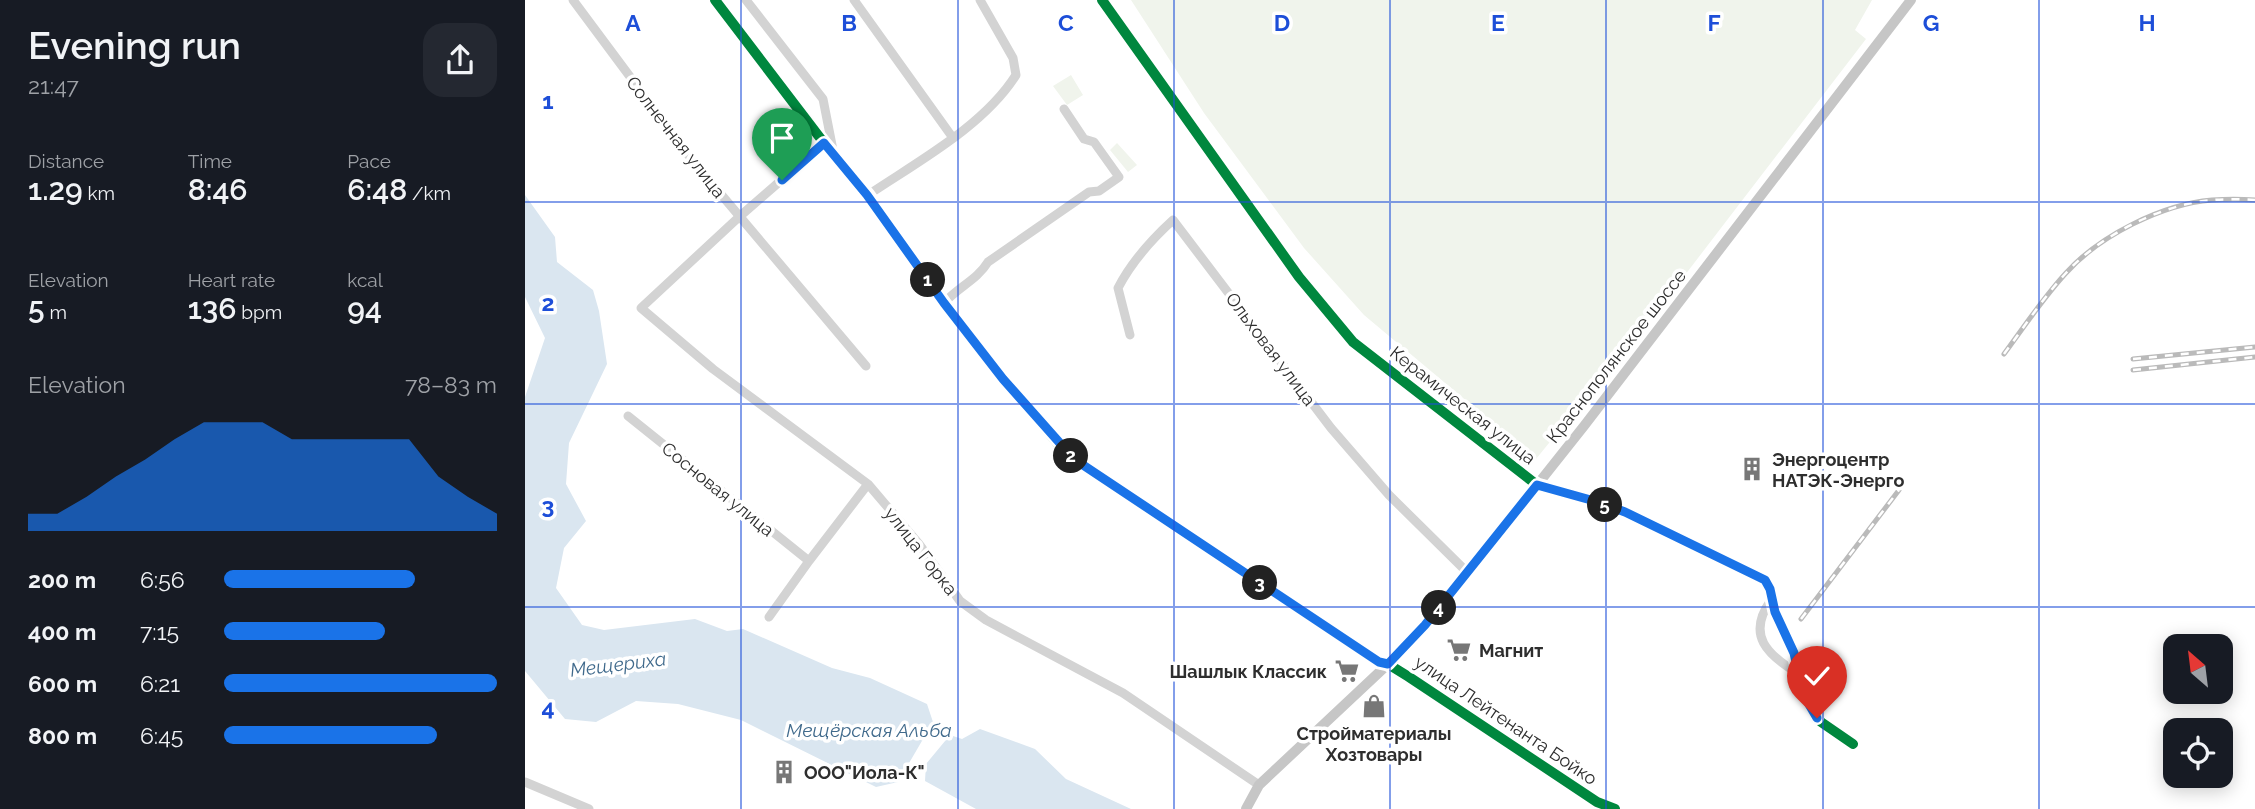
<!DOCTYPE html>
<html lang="en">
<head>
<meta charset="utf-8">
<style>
  body { margin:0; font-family:Raleway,sans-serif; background:#242831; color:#f1f3f6; height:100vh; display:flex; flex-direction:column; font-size:26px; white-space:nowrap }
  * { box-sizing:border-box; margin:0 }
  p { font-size:23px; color:#9ea1a6 }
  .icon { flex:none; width:38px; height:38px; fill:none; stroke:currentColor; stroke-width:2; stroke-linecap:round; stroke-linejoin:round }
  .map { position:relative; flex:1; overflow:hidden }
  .sheet { display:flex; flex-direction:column; background:#171b24; width:525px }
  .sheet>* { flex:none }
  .needle { width:46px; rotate:332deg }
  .buttons { position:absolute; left:1638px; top:634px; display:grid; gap:14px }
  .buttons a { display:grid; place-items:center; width:70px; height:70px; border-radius:14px; background:#171b24; box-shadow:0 4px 18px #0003; font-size:35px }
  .pin { position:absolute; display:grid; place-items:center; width:60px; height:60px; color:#fff; margin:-72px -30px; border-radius:50% 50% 50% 0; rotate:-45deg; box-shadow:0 0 7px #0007 }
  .pin .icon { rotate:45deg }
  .km { position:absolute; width:35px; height:35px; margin:-18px; border-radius:50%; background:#222; color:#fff; font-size:19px; line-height:35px; text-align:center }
  .round { display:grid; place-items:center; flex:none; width:74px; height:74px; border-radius:21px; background:#242831 }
  .overview { display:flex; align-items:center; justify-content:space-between; height:119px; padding:0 28px }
  h1 { font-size:38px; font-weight:600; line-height:52px }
  .figures { display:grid; grid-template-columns:repeat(3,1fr); gap:10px; height:119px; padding:7px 28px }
  .figures div { display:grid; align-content:center }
  .figures b { font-size:30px; font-weight:600 }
  .figures small { font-size:19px; font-weight:400 }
  .figures p { font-size:19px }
  .chart { height:196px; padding:14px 28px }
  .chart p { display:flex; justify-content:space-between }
  .chart svg { width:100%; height:126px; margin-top:7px; fill:#1a73e8; opacity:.7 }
  ul { padding:0 28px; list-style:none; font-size:23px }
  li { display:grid; grid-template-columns:112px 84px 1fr; align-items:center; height:52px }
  li i { height:18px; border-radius:9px; background:#1a73e8 }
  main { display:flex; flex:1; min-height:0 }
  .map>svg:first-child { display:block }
</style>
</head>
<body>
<main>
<section class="sheet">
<div class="overview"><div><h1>Evening run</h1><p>21:47</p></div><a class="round"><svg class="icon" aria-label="share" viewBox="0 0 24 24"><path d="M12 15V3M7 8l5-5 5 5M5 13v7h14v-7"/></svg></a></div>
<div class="figures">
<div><p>Distance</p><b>1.29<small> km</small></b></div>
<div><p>Time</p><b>8:46</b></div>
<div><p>Pace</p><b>6:48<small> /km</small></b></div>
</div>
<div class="figures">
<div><p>Elevation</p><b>5<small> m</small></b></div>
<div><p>Heart rate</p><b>136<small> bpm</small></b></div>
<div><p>kcal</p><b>94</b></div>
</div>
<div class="chart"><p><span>Elevation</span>78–83 m</p>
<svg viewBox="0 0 160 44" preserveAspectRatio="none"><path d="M0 44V38L10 38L20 32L30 25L40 19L50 12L60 6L70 6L80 6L90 12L100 12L110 12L120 12L130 12L140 25L150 32L160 38V44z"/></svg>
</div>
<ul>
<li><b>200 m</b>6:56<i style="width:70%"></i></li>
<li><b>400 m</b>7:15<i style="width:59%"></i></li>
<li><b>600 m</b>6:21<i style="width:100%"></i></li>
<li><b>800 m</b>6:45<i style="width:78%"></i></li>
</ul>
</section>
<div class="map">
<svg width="1730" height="809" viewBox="0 0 1730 809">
  <rect width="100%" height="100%" fill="#fff"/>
  <!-- green -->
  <path fill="#f0f4ec" d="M 606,0 L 1347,0 L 1330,30 L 1341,39 L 1150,288 L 1011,459 L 839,315 L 779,248 L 679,113 Z
    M 546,75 L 558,95 L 542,105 L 528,86 Z
    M 592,143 L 612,165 L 603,172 L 585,150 Z"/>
  <!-- water -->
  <path fill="#dae6f0" d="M 0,195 L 30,237 L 32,262 L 68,290 L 74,311 L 82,364 L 44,443 L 41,484 L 61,521 L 39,548 L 31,588 L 57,625 L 79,630 L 170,619 L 202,631 L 218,629 L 307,668 L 345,678 L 402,704 L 408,722 L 373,782 L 351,787 L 216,720 L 153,704 L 111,701 L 71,722 L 40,719 L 0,671 L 0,397 L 20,338 L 0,297 Z
    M 455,729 L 510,749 L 541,779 L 606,809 L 451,809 L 400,781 L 401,764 L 425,735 L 437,739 Z"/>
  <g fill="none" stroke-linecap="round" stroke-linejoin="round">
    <!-- minor -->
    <path stroke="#d3d3d3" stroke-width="9" d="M 48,0 L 167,160 L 341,366
      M 190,0 L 299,143 L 343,195 L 419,303 L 478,379 L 535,446 L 549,459 L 854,662 L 863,664 L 884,677 L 1072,802 L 1090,809
      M 221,0 L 298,99 L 308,150
      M 329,0 L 428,138
      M 577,0 L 774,277 L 828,342 L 1012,485 L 1073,502 L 1100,512 L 1240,580 L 1245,589 L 1250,612 L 1269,653 L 1276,687 L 1285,708 L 1296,722 L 1328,744
      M 299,143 L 214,217 L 116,308 L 188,369 L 343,484 L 394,544 L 435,601 L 461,620 L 598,693 L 734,785
      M 343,195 C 392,162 459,126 491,75 L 488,58 L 455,0
      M 419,303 C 433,287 452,280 463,262 L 564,192 L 574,191 L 594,177 L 569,142 L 559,139 L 539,109
      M 605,335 L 593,288 C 607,261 626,240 648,220 L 806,428 L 864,495 L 943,573
      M 103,416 L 284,561
      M 1246,600 C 1221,635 1242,655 1274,674
      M 244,617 L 284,561 L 343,484
      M 0,782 L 64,809"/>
    <!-- major -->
    <path stroke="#c6c6c6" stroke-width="10" d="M 721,809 L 734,785 L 863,664 L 900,626 L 1059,426 L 1386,0"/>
    <!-- rail casing -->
    <g stroke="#bababa" stroke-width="5">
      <path id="rail" d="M 1479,354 C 1499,327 1518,298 1541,273 C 1574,236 1637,204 1687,200 C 1701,199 1716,199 1730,200
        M 1608,359 L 1730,347
        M 1608,370 L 1730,357
        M 1276,619 L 1374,490"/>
    </g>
    <!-- rail -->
    <use href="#rail" stroke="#fff" stroke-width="2.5" stroke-dasharray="8" stroke-linecap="butt"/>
    <!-- cycleway casing -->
    <g stroke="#fff" stroke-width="15">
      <path id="cycleway" d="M 190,0 L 299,143 L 343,195 L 419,303 L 478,379 L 535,446 L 549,459 L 854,662 L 863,664 L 884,677 L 1072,802 L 1090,809
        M 577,0 L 774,277 L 828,342 L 1012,485 L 1073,502 L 1100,512 L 1240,580 L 1245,589 L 1250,612 L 1269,653 L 1276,687 L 1285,708 L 1296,722 L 1328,744"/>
    </g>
    <!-- cycleway -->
    <use href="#cycleway" stroke="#00873e" stroke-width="10"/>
  </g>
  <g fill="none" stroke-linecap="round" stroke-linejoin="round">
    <!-- route casing -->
    <g stroke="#fff" stroke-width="14">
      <path id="route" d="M 257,180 L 299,143 L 342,195 L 419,303 L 478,379 L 549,459 L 854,662 L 863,664 L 900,625 L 1012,485 L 1073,502 L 1100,512 L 1240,580 L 1245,589 L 1250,612 L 1269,653 L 1278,694 L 1292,718"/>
    </g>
    <!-- route -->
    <use href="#route" stroke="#1a73e8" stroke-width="9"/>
  </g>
  <!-- grid -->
  <path fill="none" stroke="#1d4ed8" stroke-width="2" stroke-opacity="0.55" d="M 216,0 L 216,809M 433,0 L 433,809M 649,0 L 649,809M 865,0 L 865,809M 1081,0 L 1081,809M 1298,0 L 1298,809M 1514,0 L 1514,809M 0,202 L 1730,202M 0,404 L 1730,404M 0,607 L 1730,607"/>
  <!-- icons -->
  <defs>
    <g id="building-bare" transform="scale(1.89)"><path d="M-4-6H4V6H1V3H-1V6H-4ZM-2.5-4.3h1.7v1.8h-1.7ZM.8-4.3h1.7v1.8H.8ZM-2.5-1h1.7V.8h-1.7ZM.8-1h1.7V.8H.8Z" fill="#777" stroke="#fff" stroke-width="2.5" paint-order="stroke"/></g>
    <g id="supermarket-bare" transform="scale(1.89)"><path d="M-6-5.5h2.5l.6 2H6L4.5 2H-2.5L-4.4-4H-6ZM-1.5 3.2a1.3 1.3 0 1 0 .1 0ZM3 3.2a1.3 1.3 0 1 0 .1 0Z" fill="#777" stroke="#fff" stroke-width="2.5" paint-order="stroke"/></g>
    <g id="shop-bare" transform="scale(1.89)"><path d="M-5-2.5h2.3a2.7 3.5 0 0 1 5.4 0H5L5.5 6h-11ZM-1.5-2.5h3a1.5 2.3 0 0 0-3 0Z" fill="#777" stroke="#fff" stroke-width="2.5" paint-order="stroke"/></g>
  </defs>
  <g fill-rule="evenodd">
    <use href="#building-bare" x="1227" y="469"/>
    <use href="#supermarket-bare" x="934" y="650"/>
    <use href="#supermarket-bare" x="822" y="671"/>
    <use href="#shop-bare" x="849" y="706"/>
    <use href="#building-bare" x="259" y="772"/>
  </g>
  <g text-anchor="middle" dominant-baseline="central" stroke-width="7" stroke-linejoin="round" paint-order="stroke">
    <!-- street labels -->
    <g font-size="18" fill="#2e2e2e" stroke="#fff">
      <text transform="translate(151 137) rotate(52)">Солнечная улица</text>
      <text transform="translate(746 349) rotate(53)">Ольховая улица</text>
      <text transform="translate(1091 356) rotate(-52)">Краснополянское шоссе</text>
      <text transform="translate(938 405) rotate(38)">Керамическая улица</text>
      <text transform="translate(193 489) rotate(39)">Сосновая улица</text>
      <text transform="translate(396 551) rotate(52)">улица Горка</text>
      <text transform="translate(981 720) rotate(34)">улица Лейтенанта Бойко</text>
    </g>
    <!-- poi labels -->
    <g font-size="18" font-weight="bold" fill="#2e2e2e" stroke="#fff" text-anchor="start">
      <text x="1247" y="459">Энергоцентр<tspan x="1247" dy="21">НАТЭК-Энерго</tspan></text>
      <text x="954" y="650">Магнит</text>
      <text x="802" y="671" text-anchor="end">Шашлык Классик</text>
      <text x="849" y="733" text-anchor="middle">Стройматериалы<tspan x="849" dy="21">Хозтовары</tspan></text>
      <text x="279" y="772">ООО"Иола-К"</text>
    </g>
    <!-- water labels -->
    <g font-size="19" font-style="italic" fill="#406a8c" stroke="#fff">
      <text transform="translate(93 664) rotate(-7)">Мещериха</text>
      <text x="344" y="730">Мещёрская Альба</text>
    </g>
  </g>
  <g font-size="23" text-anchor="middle" font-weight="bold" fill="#1d4ed8" stroke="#fff" stroke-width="7" stroke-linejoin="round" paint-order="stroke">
    <text x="108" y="31">A</text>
    <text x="324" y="31">B</text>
    <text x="541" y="31">C</text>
    <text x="757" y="31">D</text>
    <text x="973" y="31">E</text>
    <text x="1189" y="31">F</text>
    <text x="1406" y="31">G</text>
    <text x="1622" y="31">H</text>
    <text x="23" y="109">1</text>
    <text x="23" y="311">2</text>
    <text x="23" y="514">3</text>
    <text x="23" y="716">4</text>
  </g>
</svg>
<div class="buttons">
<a><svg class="needle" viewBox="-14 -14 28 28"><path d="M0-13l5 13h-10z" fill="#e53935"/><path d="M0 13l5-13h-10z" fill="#9ea1a6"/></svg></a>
<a><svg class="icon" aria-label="locate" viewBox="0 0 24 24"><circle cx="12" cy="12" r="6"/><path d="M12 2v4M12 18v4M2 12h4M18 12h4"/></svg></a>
</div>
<div class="pin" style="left:257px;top:180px;background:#1e9e55"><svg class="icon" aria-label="arrive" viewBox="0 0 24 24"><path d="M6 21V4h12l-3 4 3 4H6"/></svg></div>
<div class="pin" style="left:1292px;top:718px;background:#d93025"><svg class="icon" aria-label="check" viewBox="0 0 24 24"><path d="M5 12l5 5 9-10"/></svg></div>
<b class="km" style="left:403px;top:280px">1</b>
<b class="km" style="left:546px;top:456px">2</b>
<b class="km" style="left:735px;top:583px">3</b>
<b class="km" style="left:914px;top:608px">4</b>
<b class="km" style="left:1080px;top:505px">5</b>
</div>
</main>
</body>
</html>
